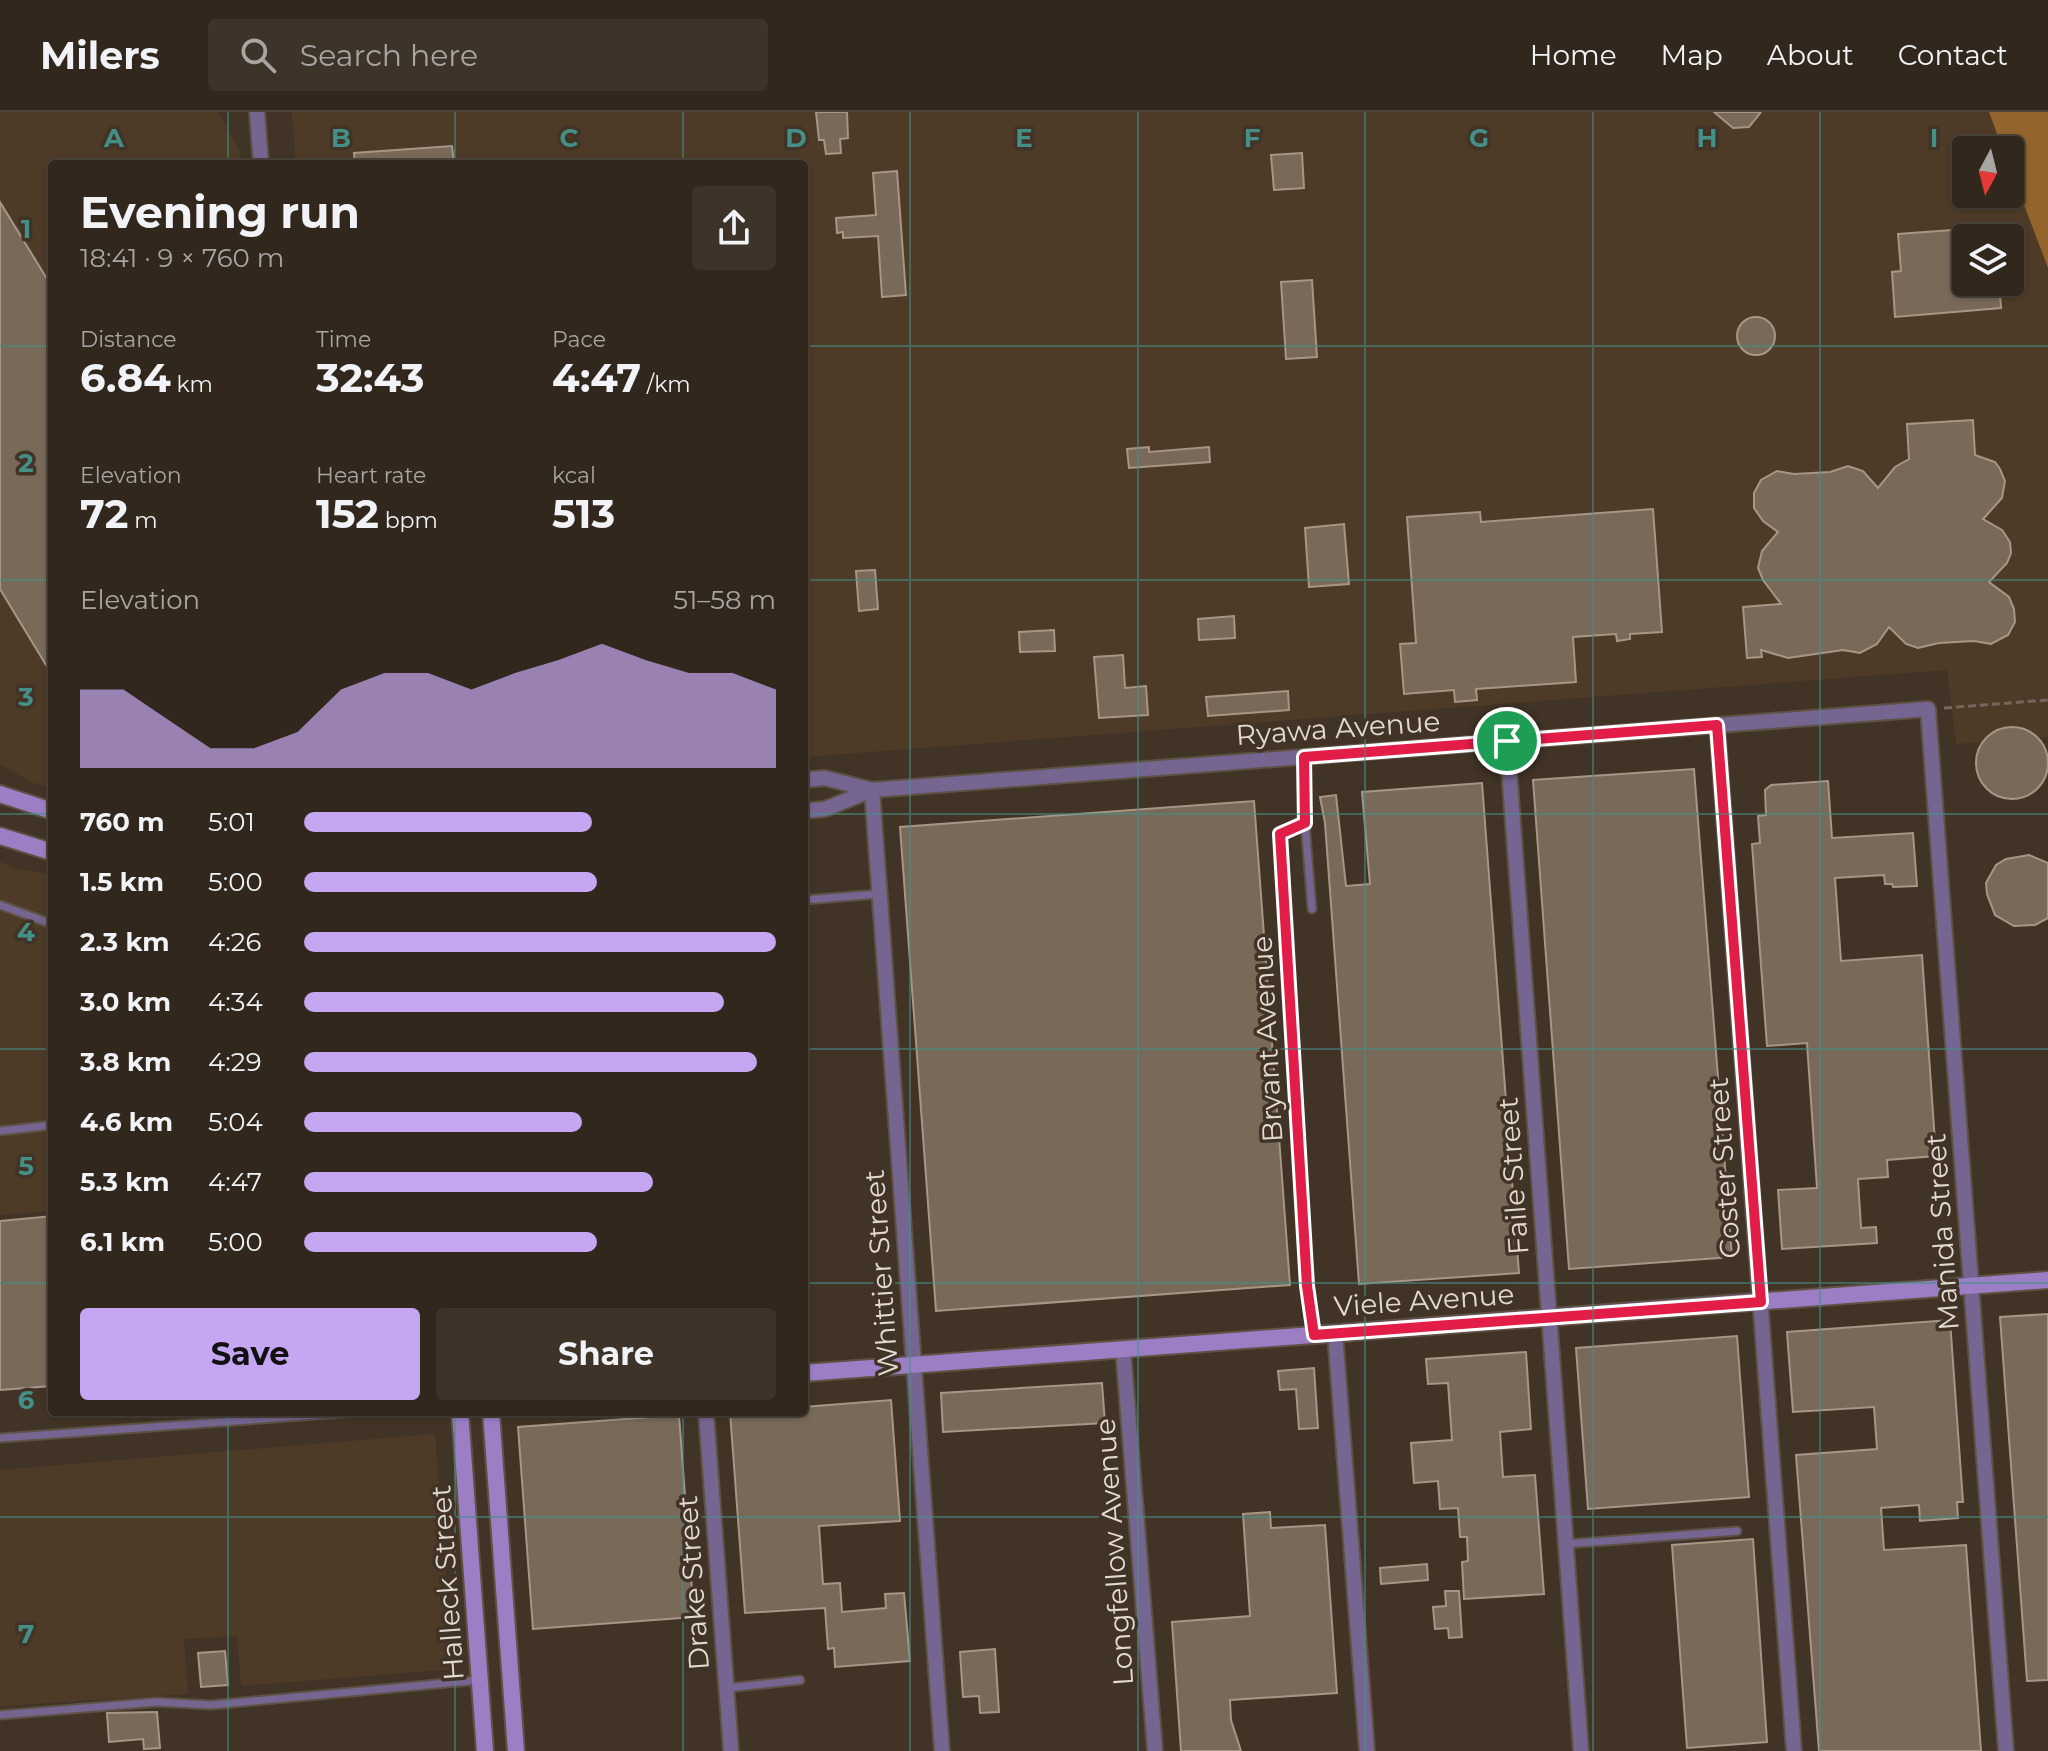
<!DOCTYPE html>
<html lang="en">
<head>
<meta charset="utf-8">
<style>
  body { margin:0; font-family:Montserrat,sans-serif; background:#3d3329; color:#f1f3f6; height:100vh; display:flex; flex-direction:column; font-size:30px; white-space:nowrap }
  * { box-sizing:border-box; margin:0 }
  p { font-size:26px; color:#a8a5a3 }
  .icon { flex:none; width:44px; height:44px; fill:none; stroke:currentColor; stroke-width:2; stroke-linecap:round; stroke-linejoin:round }
  .map { position:relative; flex:1; overflow:hidden }
  .details { position:absolute; left:48px; top:48px; width:760px; height:1256px; display:flex; flex-direction:column; background:#31271c; border-radius:8px; box-shadow:0 2px 6px #0004,0 0 0 2px #4c443b }
  .details>* { flex:none }
  .needle { width:52px; rotate:187deg }
  .buttons { position:absolute; left:1952px; top:24px; display:grid; gap:16px }
  .buttons a { display:grid; place-items:center; width:72px; height:72px; border-radius:8px; background:#31271c; box-shadow:0 2px 6px #0004,0 0 0 2px #4c443b; font-size:40px }
  .pin { position:absolute; display:grid; place-items:center; width:68px; height:68px; color:#fff; margin:-34px; border:4px solid #fff; border-radius:50%; box-shadow:0 2px 8px #0007 }
  .round { display:grid; place-items:center; flex:none; width:84px; height:84px; border-radius:8px; background:#3d3329 }
  .headline { display:flex; align-items:center; justify-content:space-between; height:136px; padding:0 32px }
  h1 { font-size:44px; font-weight:700; line-height:60px }
  .stats { display:grid; grid-template-columns:repeat(3,1fr); gap:12px; height:136px; padding:8px 32px }
  .stats div { display:grid; align-content:center }
  .stats b { font-size:40px; font-weight:700 }
  .stats small { font-size:22px; font-weight:400 }
  .stats p { font-size:22px }
  .chart { height:224px; padding:16px 32px }
  .chart p { display:flex; justify-content:space-between }
  .chart svg { width:100%; height:144px; margin-top:8px; fill:#c5a7f1; opacity:.7 }
  .button { display:flex; gap:16px; margin-top:auto; padding:16px 32px }
  .button a { flex:1; height:92px; border-radius:8px; background:#c5a7f1; color:#111; font-size:32px; font-weight:700; line-height:92px; text-align:center }
  .button a+a { background:#3d3329; color:#f1f3f6 }
  ul { padding:0 32px; list-style:none; font-size:26px }
  li { display:grid; grid-template-columns:128px 96px 1fr; align-items:center; height:60px }
  li i { height:20px; border-radius:10px; background:#c5a7f1 }
  header { display:flex; align-items:center; gap:48px; box-sizing:border-box; height:112px; padding:0 40px; background:#31271c; border-bottom:2px solid #4c443b }
  header strong { font-size:38px }
  nav { display:flex; gap:44px; margin-inline-start:auto; font-size:28px }
  .search { width:560px; height:72px; background:#3d3329; display:flex; align-items:center; gap:20px; box-sizing:border-box; padding:0 28px; border-radius:8px; color:#a8a5a3; font-size:30px }
  .map>svg:first-child { display:block }
</style>
</head>
<body>
<header>
<strong>Milers</strong>
<div class="search"><svg class="icon" aria-label="search" viewBox="0 0 24 24"><circle cx="10" cy="10" r="6"/><path d="M15 15l6 6"/></svg>Search here</div>
<nav><a>Home</a><a>Map</a><a>About</a><a>Contact</a></nav>
</header>
<div class="map">
<svg width="2048" height="1639" viewBox="0 0 2048 1639">
  <rect width="100%" height="100%" fill="#413426"/>
  <!-- built -->
  <path fill="#4d3b27" fill-rule="evenodd" d="M 0,0 L 218,0 L 240,40 L 241,52 L 52,52 L 52,675 L 33,671 L 0,652 Z
    M 292,0 L 1989,0 L 2003,38 L 1966,38 L 1966,82 L 2010,82 L 2010,56 L 2048,156 L 2048,625 L 1956,632 L 1947,558 L 804,645 L 804,52 L 296,52 ZM 1966,126 L 2010,126 L 2010,170 L 1966,170 Z
    M 0,750 L 14,756 L 52,763 L 52,1099 L 0,1103 Z
    M 435,1322 L 453,1557 L 241,1574 L 237,1524 L 184,1527 L 188,1582 L 0,1594 L 0,1358 Z"/>
  <!-- water -->
  <path fill="#93642b" d="M 1989,0 L 2048,0 L 2048,156 L 2010,56 L 2010,38 L 2003,38 Z"/>
  <!-- building -->
  <path fill="#786959" stroke="#a69686" stroke-width="2" d="M 816,0 L 847,0 L 848,26 L 840,27 L 841,41 L 826,42 L 824,28 L 819,28 Z
    M 1714,0 L 1761,0 L 1749,15 L 1733,16 Z
    M 452,34 L 454,52 L 355,52 L 354,41 Z
    M 1302,41 L 1304,76 L 1274,78 L 1271,43 Z
    M 897,59 L 906,183 L 882,185 L 878,124 L 843,126 L 843,120 L 837,121 L 836,106 L 876,103 L 873,61 Z
    M 0,90 L 52,175 L 52,563 L 0,477 Z
    M 1966,117 L 1966,170 L 1999,170 L 2001,196 L 1895,205 L 1892,160 L 1901,159 L 1898,122 Z
    M 1312,168 L 1317,245 L 1286,247 L 1281,170 Z
    M1737 224a19 19 0 1 1 38 0a19 19 0 1 1-38 0Z
    M 1973,308 L 1975,343 L 1995,350 L 2000,357 L 2005,369 L 2002,386 L 1983,407 L 2002,418 L 2010,430 L 2011,441 L 2007,451 L 1989,470 L 2009,485 L 2014,497 L 2015,510 L 2008,523 L 1991,532 L 1974,529 L 1939,531 L 1918,536 L 1906,532 L 1889,515 L 1877,532 L 1860,541 L 1843,538 L 1788,546 L 1761,538 L 1762,545 L 1747,546 L 1743,495 L 1781,492 L 1763,468 L 1758,456 L 1762,439 L 1778,420 L 1763,409 L 1754,396 L 1754,381 L 1761,368 L 1777,359 L 1794,362 L 1830,360 L 1848,354 L 1863,359 L 1878,376 L 1895,355 L 1909,347 L 1907,312 Z
    M 1149,335 L 1149,340 L 1209,335 L 1210,350 L 1129,356 L 1127,337 Z
    M 1653,397 L 1662,520 L 1630,522 L 1630,527 L 1617,529 L 1616,522 L 1573,525 L 1576,570 L 1476,577 L 1477,588 L 1455,590 L 1454,578 L 1404,582 L 1400,532 L 1416,531 L 1407,405 L 1480,400 L 1481,410 Z
    M 1344,412 L 1349,472 L 1309,475 L 1305,416 Z
    M 875,458 L 878,497 L 859,499 L 856,459 Z
    M 1234,504 L 1235,526 L 1199,528 L 1198,507 Z
    M 1054,518 L 1055,539 L 1020,540 L 1019,520 Z
    M 1123,543 L 1125,576 L 1146,574 L 1148,603 L 1099,606 L 1094,545 Z
    M 1288,579 L 1289,598 L 1208,604 L 1206,585 Z
    M1976 651a36 36 0 1 1 72 0a36 36 0 1 1-72 0Z
    M 1694,657 L 1732,1145 L 1569,1157 L 1533,668 Z
    M 1828,669 L 1832,726 L 1913,721 L 1917,774 L 1893,775 L 1892,772 L 1885,772 L 1884,763 L 1835,766 L 1841,849 L 1922,843 L 1936,1044 L 1887,1048 L 1888,1065 L 1858,1067 L 1861,1116 L 1876,1115 L 1877,1131 L 1782,1137 L 1778,1078 L 1817,1076 L 1807,931 L 1767,934 L 1752,732 L 1760,731 L 1758,704 L 1766,703 L 1765,678 L 1771,673 Z
    M 1482,671 L 1519,1161 L 1359,1172 L 1325,711 L 1320,685 L 1336,683 L 1346,774 L 1370,772 L 1362,680 Z
    M 1254,689 L 1290,1173 L 936,1199 L 900,715 Z
    M 2029,743 L 2048,751 L 2048,806 L 2035,813 L 2014,814 L 1995,803 L 1987,782 L 1986,771 L 1996,753 L 2006,747 Z
    M 52,1104 L 52,1274 L 0,1278 L 0,1109 Z
    M 2048,1202 L 2048,1568 L 2027,1569 L 2000,1205 Z
    M 1950,1208 L 1963,1390 L 1957,1390 L 1958,1406 L 1920,1409 L 1919,1393 L 1881,1396 L 1884,1438 L 1966,1433 L 1981,1639 L 1819,1639 L 1796,1343 L 1877,1337 L 1874,1295 L 1793,1300 L 1787,1220 Z
    M 1737,1224 L 1749,1385 L 1588,1397 L 1576,1236 Z
    M 1526,1240 L 1531,1317 L 1500,1320 L 1503,1365 L 1535,1363 L 1544,1482 L 1464,1487 L 1462,1450 L 1468,1449 L 1467,1425 L 1460,1425 L 1458,1396 L 1440,1397 L 1438,1369 L 1414,1371 L 1411,1331 L 1452,1328 L 1448,1271 L 1428,1272 L 1426,1247 Z
    M 1314,1256 L 1318,1316 L 1299,1317 L 1296,1277 L 1280,1278 L 1278,1259 Z
    M 1102,1271 L 1105,1311 L 943,1320 L 941,1281 Z
    M 891,1288 L 900,1409 L 819,1414 L 823,1472 L 840,1471 L 842,1500 L 886,1496 L 885,1482 L 904,1481 L 910,1549 L 835,1555 L 834,1536 L 828,1537 L 825,1496 L 745,1501 L 730,1300 L 804,1300 L 804,1295 Z
    M 679,1303 L 694,1505 L 533,1517 L 518,1315 Z
    M 1270,1400 L 1271,1416 L 1325,1413 L 1337,1581 L 1230,1588 L 1231,1608 L 1241,1639 L 1181,1639 L 1172,1510 L 1250,1504 L 1243,1402 Z
    M 1753,1427 L 1767,1630 L 1687,1636 L 1672,1433 Z
    M 1427,1452 L 1428,1468 L 1381,1472 L 1380,1456 Z
    M 1445,1479 L 1459,1479 L 1462,1525 L 1449,1526 L 1448,1516 L 1435,1517 L 1433,1495 L 1446,1494 Z
    M 995,1537 L 999,1600 L 980,1601 L 979,1584 L 963,1585 L 960,1540 Z
    M 225,1539 L 228,1573 L 201,1575 L 198,1541 Z
    M 157,1600 L 160,1636 L 144,1637 L 143,1627 L 109,1630 L 107,1601 Z"/>
  <g fill="none" stroke-linecap="round" stroke-linejoin="round">
    <!-- lane casing -->
    <g stroke="#5e5245" stroke-width="11">
      <path id="lane" d="M 1304,645 L 1305,711 L 1280,722 L 1307,1174 L 1314,1221
        M 1305,711 L 1312,797
        M 804,788 L 879,782
        M 0,793 L 52,812
        M 0,1019 L 52,1013
        M 0,1326 L 359,1300
        M 1566,1432 L 1737,1419
        M 727,1576 L 800,1568
        M 0,1603 L 157,1590 L 211,1593 L 480,1568"/>
    </g>
    <!-- street casing -->
    <g stroke="#5e5245" stroke-width="18">
      <path id="street" d="M 257,0 L 261,52
        M 1717,613 L 1794,1639
        M 1507,629 L 1581,1639
        M 804,668 L 825,666 L 872,678
        M 872,678 L 942,1639
        M 804,699 L 825,697 L 872,678 L 1928,597 L 2006,1639
        M 1335,1221 L 1367,1639
        M 1123,1237 L 1155,1639
        M 706,1300 L 731,1639"/>
    </g>
    <!-- secondary casing -->
    <g stroke="#5e5245" stroke-width="20">
      <path id="secondary" d="M 0,682 L 52,699
        M 0,724 L 52,740
        M 804,1261 L 2048,1168
        M 460,1300 L 485,1639
        M 491,1300 L 516,1639"/>
    </g>
    <!-- path -->
    <path stroke="#73685b" stroke-width="3" stroke-dasharray="8 4" stroke-linecap="butt" d="M 1944,596 L 2048,588"/>
    <!-- lane -->
    <use href="#lane" stroke="#776591" stroke-width="7"/>
    <!-- street -->
    <use href="#street" stroke="#776591" stroke-width="14"/>
    <!-- secondary -->
    <use href="#secondary" stroke="#9b7ec3" stroke-width="16"/>
  </g>
  <g fill="none" stroke-linecap="round" stroke-linejoin="round">
    <!-- route casing -->
    <g stroke="#fff" stroke-width="16">
      <path id="route" d="M 1717,613 L 1761,1190 L 1314,1223 L 1307,1174 L 1280,722 L 1305,711 L 1304,645 Z"/>
    </g>
    <!-- route -->
    <use href="#route" stroke="#e11d48" stroke-width="10"/>
  </g>
  <!-- grid -->
  <path fill="none" stroke="#448f87" stroke-width="2" stroke-opacity="0.55" d="M 228,0 L 228,52M 455,0 L 455,52M 683,0 L 683,52M 910,0 L 910,1639M 1138,0 L 1138,1639M 1365,0 L 1365,1639M 1593,0 L 1593,1639M 1820,0 L 1820,1639M 0,234 L 52,234M 804,234 L 2048,234M 0,468 L 52,468M 804,468 L 2048,468M 0,702 L 52,702M 804,702 L 2048,702M 0,937 L 52,937M 804,937 L 2048,937M 0,1171 L 52,1171M 804,1171 L 2048,1171M 228,1300 L 228,1639M 455,1300 L 455,1639M 683,1300 L 683,1639M 0,1405 L 2048,1405"/>
  <g text-anchor="middle" dominant-baseline="central" stroke-width="7" stroke-linejoin="round" paint-order="stroke">
    <!-- street labels -->
    <g font-size="28" fill="#e3dbd2" stroke="#413426">
      <text transform="translate(1338 616) rotate(-4)">Ryawa Avenue</text>
      <text transform="translate(1267 927) rotate(-93)">Bryant Avenue</text>
      <text transform="translate(1724 1056) rotate(-94)">Coster Street</text>
      <text transform="translate(1513 1064) rotate(-94)">Faile Street</text>
      <text transform="translate(1942 1120) rotate(-94)">Manida Street</text>
      <text transform="translate(881 1161) rotate(-94)">Whittier Street</text>
      <text transform="translate(1424 1188) rotate(-4)">Viele Avenue</text>
      <text transform="translate(1114 1440) rotate(-94)">Longfellow Avenue</text>
      <text transform="translate(447 1471) rotate(-94)">Halleck Street</text>
      <text transform="translate(693 1471) rotate(-94)">Drake Street</text>
    </g>
  </g>
  <g font-size="26" text-anchor="middle" font-weight="bold" fill="#448f87" stroke="#413426" stroke-width="7" stroke-linejoin="round" paint-order="stroke">
    <text x="114" y="35">A</text>
    <text x="341" y="35">B</text>
    <text x="569" y="35">C</text>
    <text x="796" y="35">D</text>
    <text x="1024" y="35">E</text>
    <text x="1252" y="35">F</text>
    <text x="1479" y="35">G</text>
    <text x="1707" y="35">H</text>
    <text x="1934" y="35">I</text>
    <text x="26" y="126">1</text>
    <text x="26" y="360">2</text>
    <text x="26" y="594">3</text>
    <text x="26" y="829">4</text>
    <text x="26" y="1063">5</text>
    <text x="26" y="1297">6</text>
    <text x="26" y="1531">7</text>
  </g>
</svg>
<div class="buttons">
<a><svg class="needle" viewBox="-14 -14 28 28"><path d="M0-13l5 13h-10z" fill="#e53935"/><path d="M0 13l5-13h-10z" fill="#a8a5a3"/></svg></a>
<a><svg class="icon" aria-label="layers" viewBox="0 0 24 24"><path d="M12 4l9 5-9 5-9-5zM3 14l9 5 9-5"/></svg></a>
</div>
<div class="pin" style="left:1507px;top:629px;background:#1e9e55"><svg class="icon" aria-label="arrive" viewBox="0 0 24 24"><path d="M6 21V4h12l-3 4 3 4H6"/></svg></div>
<section class="details">
<div class="headline"><div><h1>Evening run</h1><p>18:41 · 9 × 760 m</p></div><a class="round"><svg class="icon" aria-label="share" viewBox="0 0 24 24"><path d="M12 15V3M7 8l5-5 5 5M5 13v7h14v-7"/></svg></a></div>
<div class="stats">
<div><p>Distance</p><b>6.84<small> km</small></b></div>
<div><p>Time</p><b>32:43</b></div>
<div><p>Pace</p><b>4:47<small> /km</small></b></div>
</div>
<div class="stats">
<div><p>Elevation</p><b>72<small> m</small></b></div>
<div><p>Heart rate</p><b>152<small> bpm</small></b></div>
<div><p>kcal</p><b>513</b></div>
</div>
<div class="chart"><p><span>Elevation</span>51–58 m</p>
<svg viewBox="0 0 160 44" preserveAspectRatio="none"><path d="M0 44V20L10 20L20 29L30 38L40 38L50 33L60 20L70 15L80 15L90 20L100 15L110 11L120 6L130 11L140 15L150 15L160 20V44z"/></svg>
</div>
<ul>
<li><b>760 m</b>5:01<i style="width:61%"></i></li>
<li><b>1.5 km</b>5:00<i style="width:62%"></i></li>
<li><b>2.3 km</b>4:26<i style="width:100%"></i></li>
<li><b>3.0 km</b>4:34<i style="width:89%"></i></li>
<li><b>3.8 km</b>4:29<i style="width:96%"></i></li>
<li><b>4.6 km</b>5:04<i style="width:59%"></i></li>
<li><b>5.3 km</b>4:47<i style="width:74%"></i></li>
<li><b>6.1 km</b>5:00<i style="width:62%"></i></li>
</ul>
<div class="button"><a>Save</a><a>Share</a></div>
</section>
</div>
</body>
</html>
